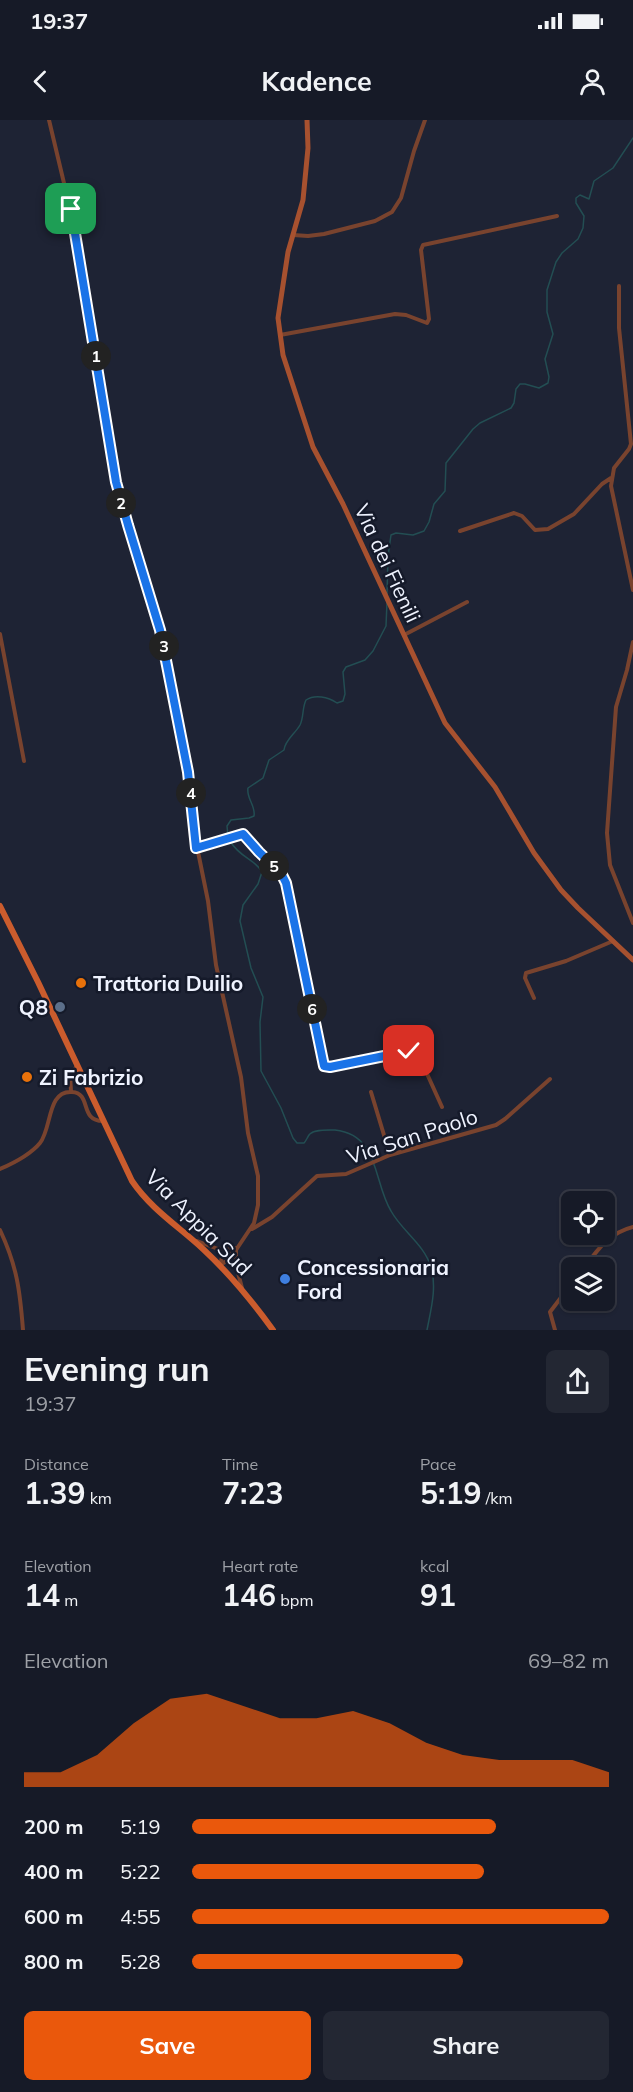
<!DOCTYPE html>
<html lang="en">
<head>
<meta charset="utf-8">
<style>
  body { margin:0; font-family:Mulish,sans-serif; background:#232733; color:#f1f3f6; height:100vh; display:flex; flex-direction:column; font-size:22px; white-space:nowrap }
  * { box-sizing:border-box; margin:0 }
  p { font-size:20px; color:#9ea1a7 }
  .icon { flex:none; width:33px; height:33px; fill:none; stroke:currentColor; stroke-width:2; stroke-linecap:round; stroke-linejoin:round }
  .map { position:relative; height:1210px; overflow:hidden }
  .panel { display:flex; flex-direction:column; background:#161a27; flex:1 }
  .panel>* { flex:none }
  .buttons { position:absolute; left:561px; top:1071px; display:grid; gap:12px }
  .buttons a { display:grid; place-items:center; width:54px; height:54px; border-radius:9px; background:#161a27; box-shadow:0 2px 4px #0004,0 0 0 2px #353844; font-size:30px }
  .pin { position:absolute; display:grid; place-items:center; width:51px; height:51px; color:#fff; margin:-26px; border-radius:12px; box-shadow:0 3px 9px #0006 }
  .km { position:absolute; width:30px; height:30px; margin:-15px; border-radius:50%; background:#222; color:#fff; font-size:16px; line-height:30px; text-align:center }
  .round { display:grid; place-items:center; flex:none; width:63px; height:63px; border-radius:9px; background:#232733 }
  .overview { display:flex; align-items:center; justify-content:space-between; height:102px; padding:0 24px }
  h1 { font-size:33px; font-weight:700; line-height:45px }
  .metrics { display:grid; grid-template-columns:repeat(3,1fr); gap:9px; height:102px; padding:6px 24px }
  .metrics div { display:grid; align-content:center }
  .metrics b { font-size:30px; font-weight:700 }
  .metrics small { font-size:16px; font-weight:400 }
  .metrics p { font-size:16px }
  .chart { height:168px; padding:12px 24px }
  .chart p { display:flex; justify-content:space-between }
  .chart svg { width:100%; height:108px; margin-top:6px; fill:#ea580c; opacity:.7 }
  .cta { display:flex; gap:12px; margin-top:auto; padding:12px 24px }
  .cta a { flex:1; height:69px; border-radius:9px; background:#ea580c; color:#fff; font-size:24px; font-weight:700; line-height:69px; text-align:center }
  .cta a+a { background:#232733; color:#f1f3f6 }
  ul { padding:0 24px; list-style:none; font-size:20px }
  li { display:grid; grid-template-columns:96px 72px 1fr; align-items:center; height:45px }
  li i { height:15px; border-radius:8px; background:#ea580c }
  .status { display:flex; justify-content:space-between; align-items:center; height:42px; padding:0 30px; background:#161a27; direction:ltr }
  .status svg { height:16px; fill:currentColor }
  header { display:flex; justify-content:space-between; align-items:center; height:78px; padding:0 24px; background:#161a27; font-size:27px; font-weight:700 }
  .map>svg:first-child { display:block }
</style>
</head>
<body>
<div class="status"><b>19:37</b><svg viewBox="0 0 49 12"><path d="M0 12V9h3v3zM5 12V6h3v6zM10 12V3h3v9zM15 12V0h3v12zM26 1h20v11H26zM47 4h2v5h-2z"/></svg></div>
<header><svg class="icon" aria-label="back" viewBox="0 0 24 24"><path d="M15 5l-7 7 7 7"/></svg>Kadence<svg class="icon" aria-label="person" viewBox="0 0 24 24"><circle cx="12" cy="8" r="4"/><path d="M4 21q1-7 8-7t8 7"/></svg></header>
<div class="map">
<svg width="633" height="1210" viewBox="0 0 633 1210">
  <rect width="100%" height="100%" fill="#1e2334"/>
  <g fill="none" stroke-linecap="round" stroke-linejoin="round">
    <!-- stream -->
    <path stroke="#234e53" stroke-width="1.5" d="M 387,474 L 388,436 L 391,415 L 396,413 L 413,415 L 424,411 L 429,402 L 434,384 L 445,371 L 446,343 L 473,309 L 480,303 L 511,288 L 514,283 L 516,269 L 520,264 L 525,264 L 539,268 L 548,263 L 549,257 L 545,239 L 553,214 L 547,192 L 547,170 L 556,142 L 562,133 L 578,119 L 583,108 L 584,96 L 576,83 L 576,78 L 580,75 L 589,79 L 594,61 L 613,48 L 633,18
      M 228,716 L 227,706 L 231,700 L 249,698 L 254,696 C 256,686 246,678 248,668 L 263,658 L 269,640 L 284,630 C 285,620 295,614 300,605 C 304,597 302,588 306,580 C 315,574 328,577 337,583 L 343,581 L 345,574 L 343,552 L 346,547 L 365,540 L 373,531 L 386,506 L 387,482
      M 230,721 C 240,738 255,739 262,752 L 258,764 L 243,785 L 240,801 L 251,848 L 263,877 L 260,902 L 261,951 L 281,988 L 293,1018 L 297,1023 L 304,1023 C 306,1021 307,1018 309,1015 C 313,1009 327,1010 335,1010 C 380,1015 373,1062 391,1091 C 402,1111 424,1124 431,1147 C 437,1168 431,1189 427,1210"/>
    <!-- street -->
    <path stroke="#79432e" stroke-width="4" d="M 49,0 L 73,101 L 116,362 L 128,405 L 158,501 L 187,644 L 195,717 L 208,781 L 216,845 L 241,957 L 248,1013 L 258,1056 L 258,1085 L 254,1103 L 230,1139 L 220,1145
      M 293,115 L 308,116 L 324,114 L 375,101 L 392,92 L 401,78 L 414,31 L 425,0
      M 619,166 L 619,208 L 631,324 L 629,329 L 614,348 L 611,366 L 633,470
      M 280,215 L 395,194 L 406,195 L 427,203 L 429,199 L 421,130 L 423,125 L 557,96
      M 460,411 L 514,393 L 522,396 L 535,410 L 548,409 L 574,394 L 602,364 L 611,358
      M 0,514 L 24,641
      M 404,515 L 467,482
      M 633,522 L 627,550 L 616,587 L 607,713 L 610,745 L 633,803
      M 197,728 L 243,714 L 259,732 L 281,753 L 286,761 L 324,945 L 330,947 L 414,931 L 419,936 L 442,987
      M 534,878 L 525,858 L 526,853 L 566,841 L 613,821
      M 71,971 L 70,956 L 77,946
      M 371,972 L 390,1035
      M 0,1049 C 14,1043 30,1035 40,1023 C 52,1008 47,970 72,972 C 92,973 79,1001 103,1001
      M 252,1109 L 272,1097 L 317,1056 L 346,1054 L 390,1035 L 496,1005 L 505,999 L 550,959
      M 0,1110 C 17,1146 20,1171 23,1210
      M 197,1121 L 218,1129 L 236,1128
      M 236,1131 L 236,1145 L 242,1168
      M 220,1145 L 222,1137 L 233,1129
      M 584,1148 C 598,1129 609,1113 633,1107
      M 555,1210 L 550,1192 L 572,1163"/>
    <!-- secondary -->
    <path stroke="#a7512f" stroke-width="5" d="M 307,0 L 308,28 L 303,80 L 288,132 L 278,198 L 283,235 L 313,327 L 343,384 L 445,603 L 495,667 L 534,733 L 561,770 L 578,788 L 633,840"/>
    <!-- primary -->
    <path stroke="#cb5c2d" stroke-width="6" d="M 0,786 L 38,862 L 132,1061 C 151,1089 178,1106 203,1129 C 230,1154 252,1181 273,1210"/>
  </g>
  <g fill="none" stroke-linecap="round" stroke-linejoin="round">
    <!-- route casing -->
    <g stroke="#fff" stroke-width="12">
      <path id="route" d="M 71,89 L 116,362 L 128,405 L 160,510 L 188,652 L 196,728 L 243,714 L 259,732 L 281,753 L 286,763 L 324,946 L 330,947 L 409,931"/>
    </g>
    <!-- route -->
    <use href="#route" stroke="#1a73e8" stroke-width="8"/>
  </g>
  <!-- markers -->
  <g fill="#e8710a" stroke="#151a2a" stroke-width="2">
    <circle cx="81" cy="863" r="6"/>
    <circle cx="27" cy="957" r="6"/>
  </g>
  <circle fill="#5c6f8a" stroke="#151a2a" stroke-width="2" cx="60" cy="887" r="6"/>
  <circle fill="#3f7fe0" stroke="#151a2a" stroke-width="2" cx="285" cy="1159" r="6"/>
  <g text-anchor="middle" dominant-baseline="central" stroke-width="5" stroke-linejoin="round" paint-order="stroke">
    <!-- street labels -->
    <g font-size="21" fill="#eff3ff" stroke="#151a2a">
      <text transform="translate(388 443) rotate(65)">Via dei Fienili</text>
      <text transform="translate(412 1016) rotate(-18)">Via San Paolo</text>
      <text transform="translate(199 1102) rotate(45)">Via Appia Sud</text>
    </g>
    <!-- poi labels -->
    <g font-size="21" font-weight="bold" fill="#eff3ff" stroke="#151a2a" text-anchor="start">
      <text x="93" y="863">Trattoria Duilio</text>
      <text x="48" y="887" text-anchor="end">Q8</text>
      <text x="39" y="957">Zi Fabrizio</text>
      <text x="297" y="1147">Concessionaria<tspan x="297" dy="24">Ford</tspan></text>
    </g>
  </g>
</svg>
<div class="buttons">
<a><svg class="icon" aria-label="locate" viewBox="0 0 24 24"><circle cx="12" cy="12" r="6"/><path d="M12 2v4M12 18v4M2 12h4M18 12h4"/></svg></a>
<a><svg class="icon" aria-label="layers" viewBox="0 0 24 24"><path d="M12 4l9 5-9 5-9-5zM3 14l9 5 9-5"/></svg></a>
</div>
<div class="pin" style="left:71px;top:89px;background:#1e9e55"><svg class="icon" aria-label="arrive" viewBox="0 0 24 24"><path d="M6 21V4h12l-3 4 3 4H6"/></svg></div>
<div class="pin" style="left:409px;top:931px;background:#d93025"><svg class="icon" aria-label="check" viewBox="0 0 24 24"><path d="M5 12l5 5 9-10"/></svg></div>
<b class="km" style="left:96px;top:236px">1</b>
<b class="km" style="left:121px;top:383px">2</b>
<b class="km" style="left:164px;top:526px">3</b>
<b class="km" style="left:191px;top:673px">4</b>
<b class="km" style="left:274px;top:746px">5</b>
<b class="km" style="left:312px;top:889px">6</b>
</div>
<section class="panel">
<div class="overview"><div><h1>Evening run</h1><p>19:37</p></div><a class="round"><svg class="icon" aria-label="share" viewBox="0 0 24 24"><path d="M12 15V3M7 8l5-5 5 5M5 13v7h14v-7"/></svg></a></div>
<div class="metrics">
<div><p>Distance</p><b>1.39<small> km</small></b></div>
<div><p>Time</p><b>7:23</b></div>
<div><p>Pace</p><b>5:19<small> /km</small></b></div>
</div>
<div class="metrics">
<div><p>Elevation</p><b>14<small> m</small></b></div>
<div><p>Heart rate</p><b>146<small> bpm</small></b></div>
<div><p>kcal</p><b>91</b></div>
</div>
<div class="chart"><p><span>Elevation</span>69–82 m</p>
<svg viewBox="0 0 160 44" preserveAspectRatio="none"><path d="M0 44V38L10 38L20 31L30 18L40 8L50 6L60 11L70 16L80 16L90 13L100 18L110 26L120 31L130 33L140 33L150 33L160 38V44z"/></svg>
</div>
<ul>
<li><b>200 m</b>5:19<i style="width:73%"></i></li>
<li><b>400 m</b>5:22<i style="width:70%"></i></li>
<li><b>600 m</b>4:55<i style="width:100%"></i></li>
<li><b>800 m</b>5:28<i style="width:65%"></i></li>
</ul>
<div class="cta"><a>Save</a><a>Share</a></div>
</section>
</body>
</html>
